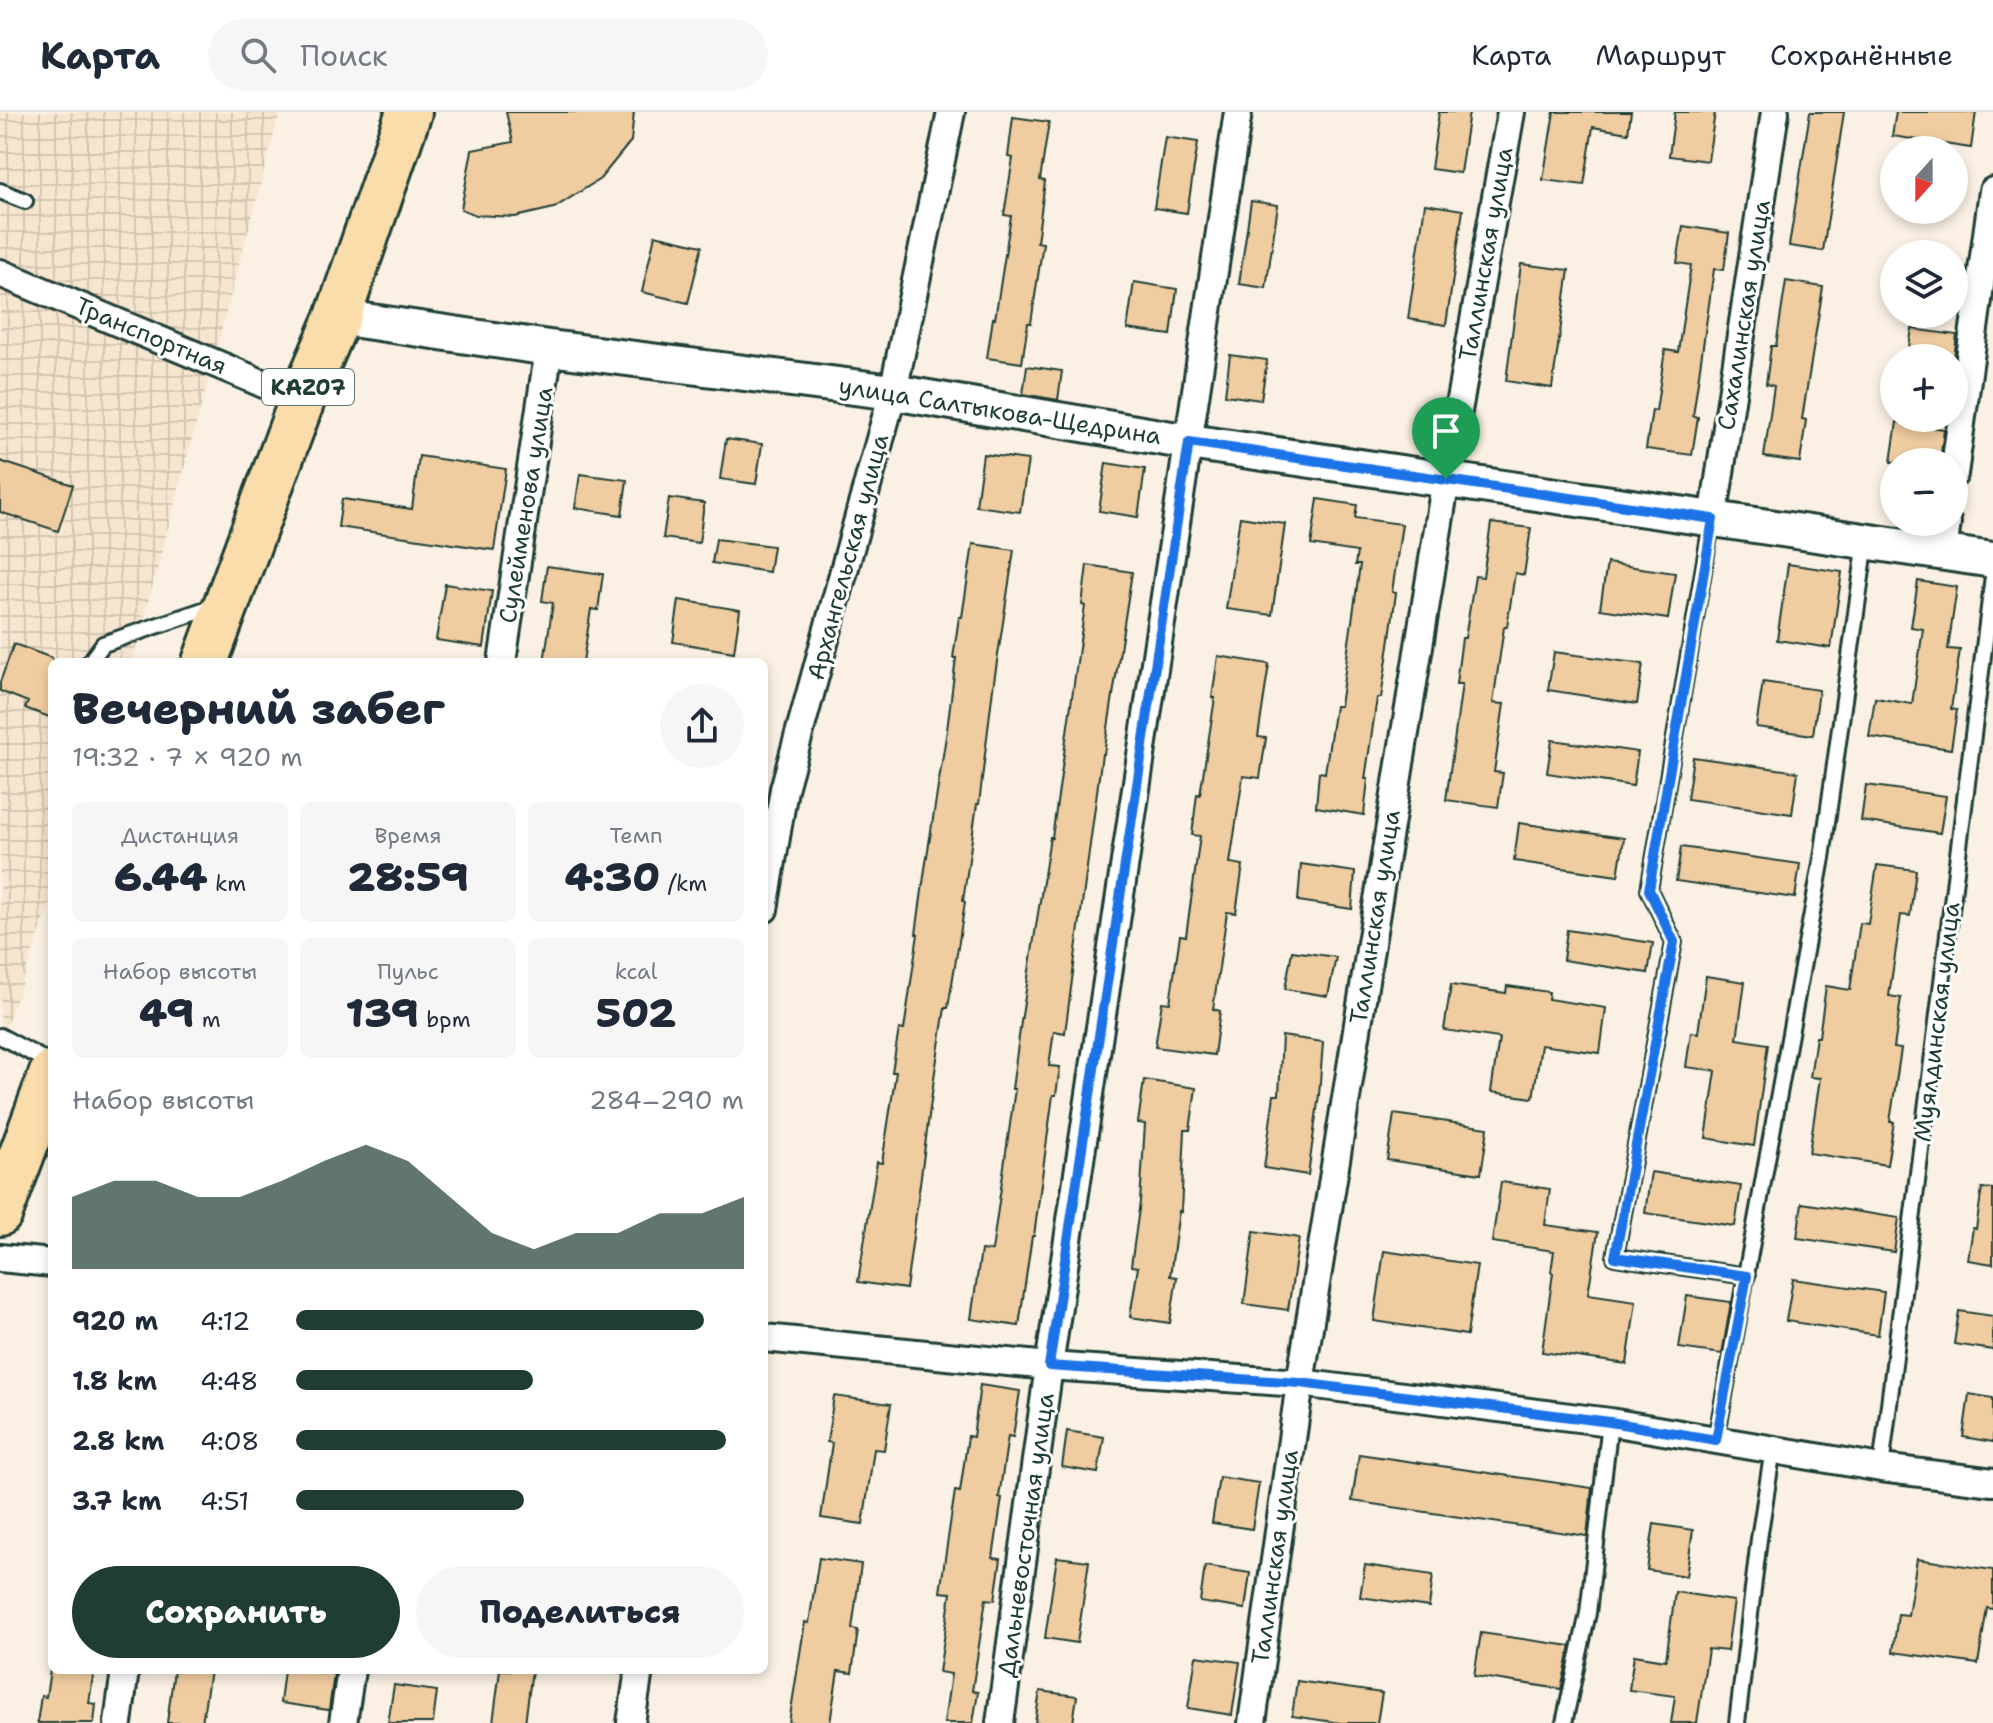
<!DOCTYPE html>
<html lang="ru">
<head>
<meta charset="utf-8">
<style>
  body { margin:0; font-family:"Shantell Sans",sans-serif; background:#f6f6f7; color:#1f2937; height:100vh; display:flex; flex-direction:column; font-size:30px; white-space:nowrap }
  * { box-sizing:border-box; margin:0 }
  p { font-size:26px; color:#747a83 }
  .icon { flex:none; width:44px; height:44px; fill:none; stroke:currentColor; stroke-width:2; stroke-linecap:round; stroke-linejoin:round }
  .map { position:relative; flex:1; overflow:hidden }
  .panel { position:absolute; left:48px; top:546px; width:720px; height:1016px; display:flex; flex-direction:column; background:#fff; border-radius:12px; box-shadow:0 4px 12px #0003 }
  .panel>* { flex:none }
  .needle { width:52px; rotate:201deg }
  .buttons { position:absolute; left:1880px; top:24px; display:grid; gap:16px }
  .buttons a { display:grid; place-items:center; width:88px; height:88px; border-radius:50%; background:#fff; box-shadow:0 4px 12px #0003; font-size:40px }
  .pin { position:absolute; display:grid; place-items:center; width:68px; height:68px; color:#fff; margin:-82px -34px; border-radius:50% 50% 50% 0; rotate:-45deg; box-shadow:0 0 8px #0007 }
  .pin .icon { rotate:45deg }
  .round { display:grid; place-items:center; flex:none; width:84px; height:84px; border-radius:42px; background:#f6f6f7 }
  .overview { display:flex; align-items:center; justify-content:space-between; height:136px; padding:0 24px }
  h1 { font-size:44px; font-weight:800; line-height:60px }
  .stats { display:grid; grid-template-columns:repeat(3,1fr); gap:12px; height:136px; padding:8px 24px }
  .stats div { display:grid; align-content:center; border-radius:12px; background:#f6f6f7; text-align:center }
  .stats b { font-size:40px; font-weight:800 }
  .stats small { font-size:22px; font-weight:400 }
  .stats p { font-size:22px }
  .chart { height:224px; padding:16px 24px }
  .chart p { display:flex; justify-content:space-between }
  .chart svg { width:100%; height:144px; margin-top:8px; fill:#1f3d34; opacity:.7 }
  .cta { display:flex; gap:16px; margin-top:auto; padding:16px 24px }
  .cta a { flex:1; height:92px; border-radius:48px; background:#1f3d34; color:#fff; font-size:32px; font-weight:800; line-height:92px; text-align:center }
  .cta a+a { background:#f6f6f7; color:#1f2937 }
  ul { padding:0 24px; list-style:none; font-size:26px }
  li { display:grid; grid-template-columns:128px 96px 1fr; align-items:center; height:60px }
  li i { height:20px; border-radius:10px; background:#1f3d34 }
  header { display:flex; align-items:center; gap:48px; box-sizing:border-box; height:112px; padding:0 40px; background:#fff; border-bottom:2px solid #e0e1e3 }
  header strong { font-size:38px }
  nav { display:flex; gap:44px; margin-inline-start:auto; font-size:28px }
  .search { width:560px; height:72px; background:#f6f6f7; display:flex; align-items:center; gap:20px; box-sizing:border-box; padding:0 28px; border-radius:44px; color:#747a83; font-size:30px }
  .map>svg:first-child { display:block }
</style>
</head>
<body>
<header>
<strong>Карта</strong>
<div class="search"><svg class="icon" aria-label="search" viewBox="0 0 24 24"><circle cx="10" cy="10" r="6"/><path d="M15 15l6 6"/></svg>Поиск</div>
<nav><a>Карта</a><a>Маршрут</a><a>Сохранённые</a></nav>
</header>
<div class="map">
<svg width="1993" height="1611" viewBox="0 0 1993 1611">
  <defs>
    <pattern id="industrial-grid" width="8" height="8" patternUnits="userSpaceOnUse" patternTransform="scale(2)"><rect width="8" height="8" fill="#f7e6cf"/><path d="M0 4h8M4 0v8" fill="none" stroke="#d3c6b2"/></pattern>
  </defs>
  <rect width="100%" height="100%" fill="#faf0e3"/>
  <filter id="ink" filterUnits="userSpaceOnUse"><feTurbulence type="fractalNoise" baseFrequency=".0125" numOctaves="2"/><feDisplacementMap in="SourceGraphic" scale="16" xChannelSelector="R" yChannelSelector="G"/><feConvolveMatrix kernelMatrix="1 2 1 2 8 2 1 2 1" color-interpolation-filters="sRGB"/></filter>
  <g filter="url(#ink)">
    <!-- industrial -->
    <path fill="url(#industrial-grid)" d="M 0,0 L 280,0 L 132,550 L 52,550 L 52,787 L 0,931 Z"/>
    <!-- building -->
    <path fill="#f0cda1" stroke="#1f3d34" stroke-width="2" d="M 506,0 L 634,0 L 631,29 L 600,67 L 554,96 L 515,105 L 476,103 L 461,97 L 472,38 L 513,30 Z
      M 1439,0 L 1469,0 L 1460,61 L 1431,57 Z
      M 1554,0 L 1631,0 L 1628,21 L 1593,15 L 1584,73 L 1543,68 Z
      M 1675,0 L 1715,0 L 1708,49 L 1669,44 Z
      M 1810,0 L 1844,0 L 1823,139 L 1789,134 Z
      M 1896,0 L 1976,0 L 1971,36 L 1892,24 Z
      M 1013,5 L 1049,10 L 1040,68 L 1045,69 L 1037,130 L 1043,131 L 1031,211 L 1028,211 L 1022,251 L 987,246 L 993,206 L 995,207 L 1011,104 L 1004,103 L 1013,46 L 1008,45 Z
      M 1165,25 L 1198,30 L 1187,101 L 1154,96 Z
      M 1251,89 L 1278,93 L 1266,176 L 1239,172 Z
      M 1425,92 L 1463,98 L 1446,213 L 1408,207 Z
      M 1683,114 L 1729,121 L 1724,158 L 1714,157 L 1693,304 L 1698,305 L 1692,343 L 1646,337 L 1652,298 L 1656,299 L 1665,238 L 1678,240 L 1691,153 L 1677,151 Z
      M 655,123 L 702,134 L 688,191 L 642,180 Z
      M 1521,152 L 1569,158 L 1552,276 L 1506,269 Z
      M 1786,169 L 1823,175 L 1802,307 L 1806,308 L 1800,350 L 1764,345 L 1774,274 L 1766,272 L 1771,234 L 1776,234 Z
      M 1134,170 L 1177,177 L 1171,223 L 1127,217 Z
      M 1912,217 L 1957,223 L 1954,246 L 1907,246 Z
      M 1230,243 L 1267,248 L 1261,288 L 1225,283 Z
      M 1027,254 L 1062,259 L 1058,288 L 1023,282 Z
      M 1897,310 L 1944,317 L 1940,350 L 1891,350 Z
      M 726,327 L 762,332 L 756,372 L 720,367 Z
      M 983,342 L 1028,348 L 1020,400 L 976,394 Z
      M 419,344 L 506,357 L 494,438 L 338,415 L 342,387 L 412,397 Z
      M 0,349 L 73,373 L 58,419 L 0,400 Z
      M 1106,351 L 1145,357 L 1138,405 L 1099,399 Z
      M 580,362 L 627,368 L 622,403 L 575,396 Z
      M 669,386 L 704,391 L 699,431 L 663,426 Z
      M 1318,387 L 1357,393 L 1355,406 L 1402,412 L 1392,480 L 1396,481 L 1388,540 L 1381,586 L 1377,586 L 1365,667 L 1368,667 L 1364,703 L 1316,695 L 1319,660 L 1325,661 L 1335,594 L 1340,594 L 1360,453 L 1355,453 L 1357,440 L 1311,433 Z
      M 1240,405 L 1285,412 L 1272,503 L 1226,497 Z
      M 1491,411 L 1531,416 L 1524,463 L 1515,461 L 1507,515 L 1504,515 L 1493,591 L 1504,592 L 1494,660 L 1503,661 L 1498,695 L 1446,688 L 1462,572 L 1456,572 L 1462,526 L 1465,526 L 1475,464 L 1483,465 Z
      M 716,427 L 773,434 L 769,460 L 712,451 Z
      M 973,432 L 1014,438 L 993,576 L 979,692 L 977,692 L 963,789 L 965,790 L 959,829 L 948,896 L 945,896 L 934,966 L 906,1177 L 858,1170 L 877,1050 L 882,1051 L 896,960 L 892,960 L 899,917 L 904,918 L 918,822 L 916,822 L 925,757 L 947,618 L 956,546 L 953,546 L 959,505 L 962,505 Z
      M 1607,451 L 1675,461 L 1668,507 L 1600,497 Z
      M 1788,452 L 1842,460 L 1831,536 L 1777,528 Z
      M 1087,453 L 1132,460 L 1104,642 L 1102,642 L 1065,921 L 1054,919 L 1049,954 L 1060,955 L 1056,983 L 1053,983 L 1034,1124 L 1032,1124 L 1019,1214 L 971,1207 L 981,1138 L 992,1139 L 1015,977 L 1012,977 L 1021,910 L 1050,725 L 1052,726 L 1085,494 L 1082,493 Z
      M 547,454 L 603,462 L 598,498 L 591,497 L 583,550 L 544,550 L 553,491 L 542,489 Z
      M 1918,469 L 1957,475 L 1948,537 L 1960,538 L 1951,597 L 1957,598 L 1951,637 L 1869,625 L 1875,586 L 1912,592 L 1923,517 L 1911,515 Z
      M 445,472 L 492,479 L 484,535 L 436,528 Z
      M 679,488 L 740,498 L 734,540 L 673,530 Z
      M 14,532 L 52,546 L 52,606 L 25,596 L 28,590 L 0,579 L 0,570 Z
      M 1554,540 L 1643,552 L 1637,592 L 1548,578 Z
      M 1218,544 L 1269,552 L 1258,625 L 1266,626 L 1260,666 L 1243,664 L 1230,751 L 1243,753 L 1236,801 L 1227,800 L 1213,897 L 1220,899 L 1214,943 L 1155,935 L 1162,890 L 1170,891 L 1180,823 L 1186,824 L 1200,724 L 1192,723 L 1197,682 L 1200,683 L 1215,586 L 1212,586 Z
      M 1763,570 L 1819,578 L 1813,623 L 1756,615 Z
      M 1552,628 L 1638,640 L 1633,674 L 1547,661 Z
      M 1693,645 L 1798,660 L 1792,702 L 1687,687 Z
      M 1866,673 L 1946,684 L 1940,721 L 1861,709 Z
      M 1519,711 L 1624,726 L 1618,764 L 1514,749 Z
      M 1681,735 L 1800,752 L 1795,786 L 1676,769 Z
      M 1301,752 L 1355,760 L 1352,797 L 1298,789 Z
      M 1877,753 L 1916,758 L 1910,804 L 1901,803 L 1889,884 L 1901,886 L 1894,936 L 1901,937 L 1890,1010 L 1894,1010 L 1887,1053 L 1809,1041 L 1820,966 L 1810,965 L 1816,925 L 1819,925 L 1826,874 L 1850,878 L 1860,811 L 1868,812 Z
      M 1567,818 L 1653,831 L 1648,861 L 1563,848 Z
      M 1292,839 L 1336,845 L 1328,884 L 1285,877 Z
      M 1706,864 L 1745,870 L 1737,927 L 1768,932 L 1754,1034 L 1706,1026 L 1716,959 L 1686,955 L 1691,920 L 1698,921 Z
      M 1451,873 L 1506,881 L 1507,874 L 1549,880 L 1548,887 L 1606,896 L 1600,941 L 1541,933 L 1533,986 L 1491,980 L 1499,926 L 1444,918 Z
      M 1282,924 L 1323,930 L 1319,983 L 1308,1063 L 1264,1056 L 1274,983 L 1279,983 Z
      M 1144,968 L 1196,976 L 1190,1018 L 1185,1018 L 1181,1100 L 1179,1099 L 1170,1164 L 1177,1165 L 1170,1211 L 1130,1205 L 1138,1155 L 1131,1154 L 1140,1090 L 1145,1012 L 1138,1011 Z
      M 1394,1002 L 1488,1016 L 1481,1062 L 1387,1048 Z
      M 1651,1060 L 1741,1074 L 1735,1114 L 1645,1101 Z
      M 1501,1070 L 1550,1077 L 1545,1113 L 1598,1120 L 1588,1182 L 1636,1189 L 1627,1252 L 1542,1240 L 1553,1161 L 1551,1160 L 1554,1139 L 1492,1130 Z
      M 1982,1076 L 1993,1077 L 1993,1152 L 1968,1148 L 1973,1116 L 1976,1117 Z
      M 1802,1091 L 1899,1106 L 1894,1140 L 1797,1126 Z
      M 1254,1119 L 1299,1126 L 1288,1198 L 1244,1192 Z
      M 1384,1139 L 1477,1153 L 1467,1223 L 1374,1209 Z
      M 1793,1167 L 1884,1180 L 1878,1223 L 1786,1209 Z
      M 1687,1184 L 1731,1190 L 1722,1242 L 1679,1236 Z
      M 1959,1199 L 1993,1204 L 1993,1238 L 1954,1232 Z
      M 980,1273 L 1020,1279 L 1013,1325 L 1008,1324 L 999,1385 L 1002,1386 L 993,1446 L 1001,1447 L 995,1488 L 986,1487 L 972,1579 L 978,1580 L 973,1611 L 944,1611 L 951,1562 L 939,1560 L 951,1481 L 940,1480 L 955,1379 L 960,1380 L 968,1324 L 973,1325 Z
      M 1969,1282 L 1993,1286 L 1993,1330 L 1963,1325 Z
      M 834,1284 L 891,1292 L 884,1338 L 874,1337 L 863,1412 L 821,1406 L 832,1331 L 827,1330 Z
      M 1067,1319 L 1104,1325 L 1098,1361 L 1062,1355 Z
      M 1359,1342 L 1592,1376 L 1587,1424 L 1352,1389 Z
      M 1219,1365 L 1259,1371 L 1252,1417 L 1212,1411 Z
      M 1654,1412 L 1693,1418 L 1686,1464 L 1647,1458 Z
      M 1057,1445 L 1089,1449 L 1077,1531 L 1045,1526 Z
      M 819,1446 L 861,1452 L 852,1517 L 858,1518 L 852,1561 L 838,1559 L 830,1611 L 789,1611 L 805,1510 L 809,1511 Z
      M 1917,1447 L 1993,1458 L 1993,1497 L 1987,1496 L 1978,1552 L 1893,1540 L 1898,1502 L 1908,1503 Z
      M 1365,1453 L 1433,1463 L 1429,1495 L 1360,1485 Z
      M 1205,1454 L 1250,1461 L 1245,1497 L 1200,1490 Z
      M 1675,1480 L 1734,1489 L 1727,1539 L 1708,1537 L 1697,1611 L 1671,1611 L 1675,1584 L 1629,1578 L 1634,1543 L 1666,1548 Z
      M 1481,1521 L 1571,1534 L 1561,1577 L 1474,1564 Z
      M 1196,1544 L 1240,1550 L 1232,1603 L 1188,1596 Z
      M 50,1558 L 94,1558 L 89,1591 L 96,1592 L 94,1611 L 37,1611 L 41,1584 L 46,1585 Z
      M 174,1558 L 210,1558 L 202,1611 L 167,1611 Z
      M 284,1558 L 309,1558 L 334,1562 L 329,1598 L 280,1591 Z
      M 500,1558 L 532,1558 L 525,1611 L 493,1611 Z
      M 1297,1569 L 1382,1581 L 1377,1611 L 1341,1611 L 1292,1604 Z
      M 394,1573 L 437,1579 L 433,1611 L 388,1611 Z
      M 1040,1579 L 1077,1584 L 1073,1611 L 1035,1611 Z"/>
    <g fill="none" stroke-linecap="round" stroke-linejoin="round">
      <!-- service casing -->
      <g stroke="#1f3d34" stroke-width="20">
        <path id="service" d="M 0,79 L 25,89
          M 1712,407 L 1649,778 L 1674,830 L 1615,1145 L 1747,1164
          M 90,550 L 103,532 L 215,494
          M 0,924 L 52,952
          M 1716,1328 L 1822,746 L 1866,429
          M 1881,1356 L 1993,464
          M 1564,1611 L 1588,1501 L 1610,1310
          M 1737,1611 L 1759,1427 L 1773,1337"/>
      </g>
      <!-- minor casing -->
      <g stroke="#1f3d34" stroke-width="32">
        <path id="minor" d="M 0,161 L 302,288
          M 1954,362 L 1993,79
          M 1713,407 L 1775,0
          M 1943,440 L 1947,410
          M 502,550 L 549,236
          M 764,797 L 784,677 L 893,280 L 951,0
          M 0,1146 L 52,1151
          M 764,1226 L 1049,1254 L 1300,1271 L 1610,1310 L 1881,1356 L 1993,1370
          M 118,1611 L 125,1558
          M 343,1611 L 351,1558
          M 631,1611 L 639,1558
          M 1000,1611 L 1049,1254 L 1238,0
          M 1252,1611 L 1300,1271 L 1446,367 L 1511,0"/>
      </g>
      <!-- tertiary casing -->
      <g stroke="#1f3d34" stroke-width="40">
        <path id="tertiary" d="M 338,205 L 549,236 L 893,280 L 1189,330 L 1993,448"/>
      </g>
      <!-- trunk casing -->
      <g stroke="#1f3d34" stroke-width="50">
        <path id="trunk" d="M 205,550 L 302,288 L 338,205 L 409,0
          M 0,1101 L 52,961"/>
      </g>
      <!-- service -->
      <use href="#service" stroke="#fff" stroke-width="14"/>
      <!-- minor -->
      <use href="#minor" stroke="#fff" stroke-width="26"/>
      <!-- tertiary -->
      <use href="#tertiary" stroke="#fff" stroke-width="34"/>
      <!-- trunk -->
      <use href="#trunk" stroke="#faddab" stroke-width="44"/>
    </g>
  </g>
  <g fill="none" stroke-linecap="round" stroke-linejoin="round" filter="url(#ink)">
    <!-- route casing -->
    <g stroke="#fff" stroke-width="16">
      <path id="route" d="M 1189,330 L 1713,407 L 1649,778 L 1674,830 L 1615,1145 L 1747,1164 L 1716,1328 L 1610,1310 L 1300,1271 L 1049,1254 Z"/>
    </g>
    <!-- route -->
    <use href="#route" stroke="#1a73e8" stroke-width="10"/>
  </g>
  <g text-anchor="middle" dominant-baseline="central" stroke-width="6" stroke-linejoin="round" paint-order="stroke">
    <!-- shield labels -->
    <rect fill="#fff" stroke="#627771" stroke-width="2" x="262" y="257" width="92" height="36" rx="6"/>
    <g font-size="22" font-weight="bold" fill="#1f3d34">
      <text x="308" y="275">KAZ07</text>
    </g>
    <!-- street labels -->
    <g font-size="24" fill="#1f3d34" stroke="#fff">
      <text transform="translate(1486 142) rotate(-80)">Таллинская улица</text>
      <text transform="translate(1744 203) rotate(-81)">Сахалинская улица</text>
      <text transform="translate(151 224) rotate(23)">Транспортная</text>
      <text transform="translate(1000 299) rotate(9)">улица Салтыкова-Щедрина</text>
      <text transform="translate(526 393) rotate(-81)">Сулейменова улица</text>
      <text transform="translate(848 445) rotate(-75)">Архангельская улица</text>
      <text transform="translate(1375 805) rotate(-81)">Таллинская улица</text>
      <text transform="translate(1937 910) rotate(-83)">Муялдинская улица</text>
      <text transform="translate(1026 1423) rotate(-82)">Дальневосточная улица</text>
      <text transform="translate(1275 1445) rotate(-82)">Таллинская улица</text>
    </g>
  </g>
</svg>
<div class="buttons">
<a><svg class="needle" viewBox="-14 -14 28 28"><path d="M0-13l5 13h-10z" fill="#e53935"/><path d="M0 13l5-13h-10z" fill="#747a83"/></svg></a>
<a><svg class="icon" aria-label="layers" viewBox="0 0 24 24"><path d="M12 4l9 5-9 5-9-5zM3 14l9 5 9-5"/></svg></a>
<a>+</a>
<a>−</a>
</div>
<div class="pin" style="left:1446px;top:367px;background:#1e9e55"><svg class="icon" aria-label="arrive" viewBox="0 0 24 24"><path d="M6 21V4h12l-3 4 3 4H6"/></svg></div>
<section class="panel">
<div class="overview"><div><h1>Вечерний забег</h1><p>19:32 · 7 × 920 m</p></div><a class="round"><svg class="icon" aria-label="share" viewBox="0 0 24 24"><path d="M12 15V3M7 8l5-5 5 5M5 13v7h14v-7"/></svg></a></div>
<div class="stats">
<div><p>Дистанция</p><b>6.44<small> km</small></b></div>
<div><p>Время</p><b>28:59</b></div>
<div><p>Темп</p><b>4:30<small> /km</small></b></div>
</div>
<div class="stats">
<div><p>Набор высоты</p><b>49<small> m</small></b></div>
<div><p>Пульс</p><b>139<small> bpm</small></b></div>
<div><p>kcal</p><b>502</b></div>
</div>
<div class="chart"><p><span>Набор высоты</span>284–290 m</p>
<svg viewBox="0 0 160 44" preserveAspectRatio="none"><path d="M0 44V22L10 17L20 17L30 22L40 22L50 17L60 11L70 6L80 11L90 22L100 33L110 38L120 33L130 33L140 27L150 27L160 22V44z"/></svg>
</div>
<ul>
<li><b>920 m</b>4:12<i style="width:91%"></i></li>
<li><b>1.8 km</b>4:48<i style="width:53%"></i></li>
<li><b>2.8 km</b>4:08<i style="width:96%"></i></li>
<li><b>3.7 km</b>4:51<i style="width:51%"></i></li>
</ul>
<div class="cta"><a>Сохранить</a><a>Поделиться</a></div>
</section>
</div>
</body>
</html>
